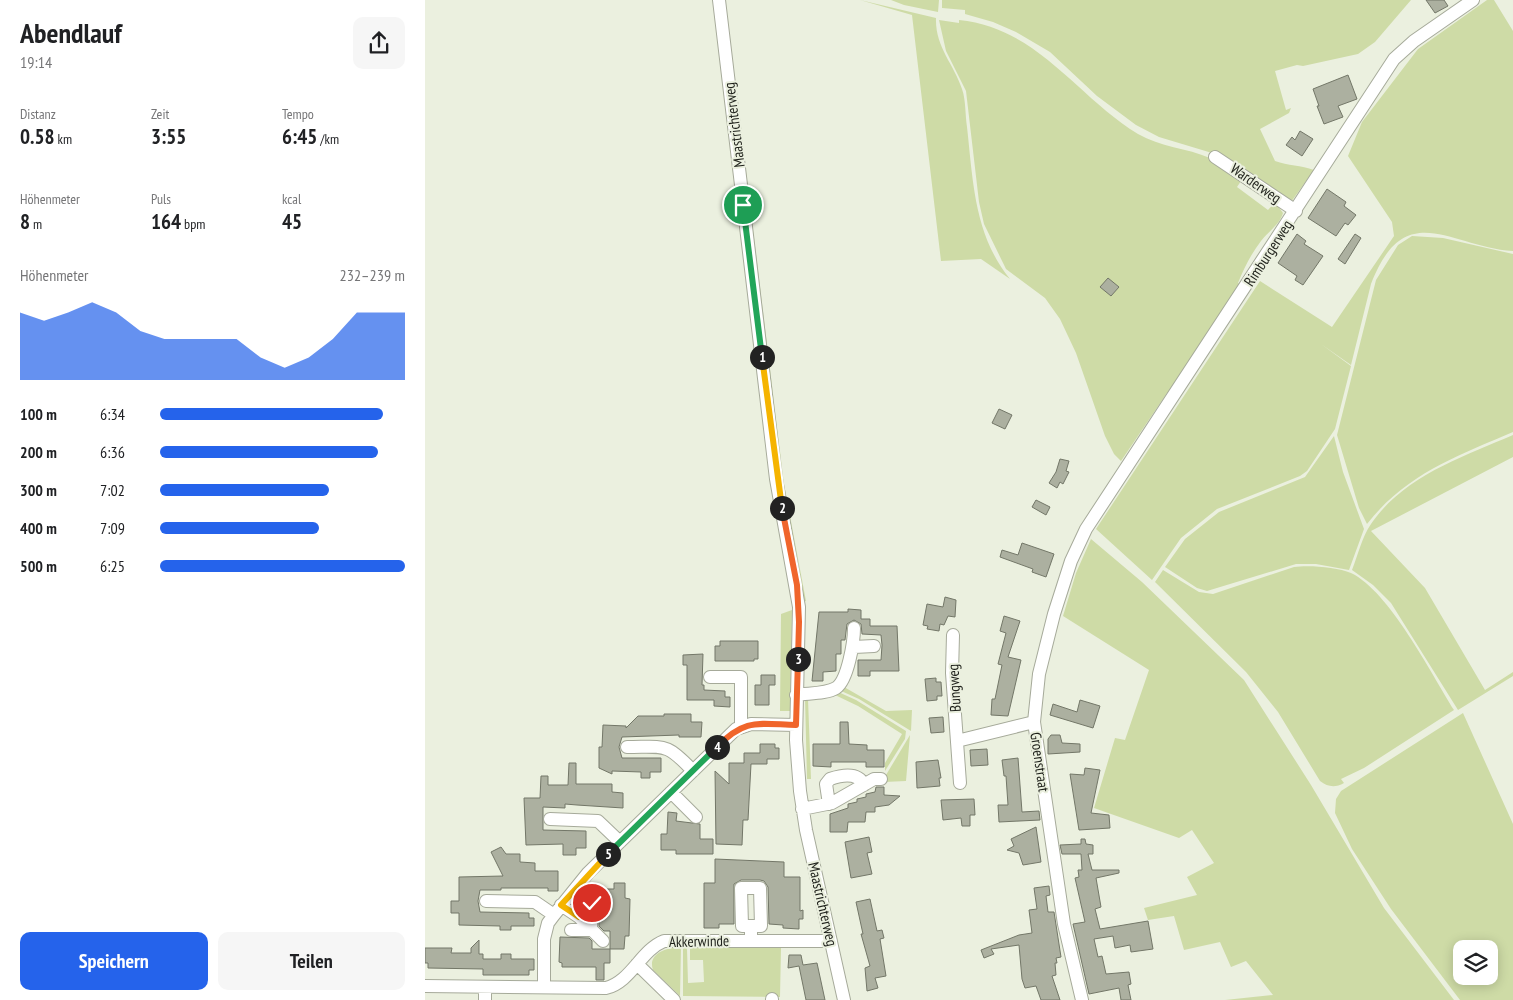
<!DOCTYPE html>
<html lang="de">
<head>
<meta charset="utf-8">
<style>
  body { margin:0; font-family:"PT Sans Narrow",sans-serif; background:#f6f6f6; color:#202124; height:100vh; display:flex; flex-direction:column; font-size:19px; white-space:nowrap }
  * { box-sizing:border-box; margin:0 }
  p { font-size:16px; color:#757577 }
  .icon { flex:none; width:28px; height:28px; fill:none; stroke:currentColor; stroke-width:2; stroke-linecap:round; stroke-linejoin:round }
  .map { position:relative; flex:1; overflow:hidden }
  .panel { display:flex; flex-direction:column; background:#fff; width:425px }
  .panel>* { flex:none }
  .controls { position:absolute; left:1028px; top:940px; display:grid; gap:10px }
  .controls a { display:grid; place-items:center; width:45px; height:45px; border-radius:10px; background:#fff; box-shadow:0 2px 12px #0003; font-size:25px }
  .pin { position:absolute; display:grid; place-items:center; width:42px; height:42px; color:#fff; margin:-21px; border:2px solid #fff; border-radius:50%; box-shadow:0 1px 5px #0007 }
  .km { position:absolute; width:25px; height:25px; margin:-12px; border-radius:50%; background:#222; color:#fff; font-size:14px; line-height:25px; text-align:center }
  .round { display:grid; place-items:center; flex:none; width:52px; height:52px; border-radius:10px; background:#f6f6f6 }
  .summary { display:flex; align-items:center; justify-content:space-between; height:85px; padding:0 20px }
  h1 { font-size:28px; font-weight:700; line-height:38px }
  .stats { display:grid; grid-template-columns:repeat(3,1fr); gap:8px; height:85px; padding:5px 20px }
  .stats div { display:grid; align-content:center }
  .stats b { font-size:21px; font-weight:700 }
  .stats small { font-size:14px; font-weight:400 }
  .stats p { font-size:14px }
  .chart { height:140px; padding:10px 20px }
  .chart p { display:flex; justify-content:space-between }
  .chart svg { width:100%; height:90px; margin-top:5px; fill:#2563eb; opacity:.7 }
  .action { display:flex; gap:10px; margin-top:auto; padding:10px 20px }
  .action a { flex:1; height:58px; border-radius:10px; background:#2563eb; color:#fff; font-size:20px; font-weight:700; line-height:58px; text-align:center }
  .action a+a { background:#f6f6f6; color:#202124 }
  ul { padding:0 20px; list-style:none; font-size:16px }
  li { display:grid; grid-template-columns:80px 60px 1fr; align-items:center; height:38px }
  li i { height:12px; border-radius:6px; background:#2563eb }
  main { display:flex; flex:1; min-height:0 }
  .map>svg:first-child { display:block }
</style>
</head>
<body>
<main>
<section class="panel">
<div class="summary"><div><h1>Abendlauf</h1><p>19:14</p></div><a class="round"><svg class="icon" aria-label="share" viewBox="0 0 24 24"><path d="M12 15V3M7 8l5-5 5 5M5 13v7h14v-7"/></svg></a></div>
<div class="stats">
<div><p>Distanz</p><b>0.58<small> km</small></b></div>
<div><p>Zeit</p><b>3:55</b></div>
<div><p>Tempo</p><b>6:45<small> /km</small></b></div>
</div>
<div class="stats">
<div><p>Höhenmeter</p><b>8<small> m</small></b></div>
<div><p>Puls</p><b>164<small> bpm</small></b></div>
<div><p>kcal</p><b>45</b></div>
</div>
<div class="chart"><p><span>Höhenmeter</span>232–239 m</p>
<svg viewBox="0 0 160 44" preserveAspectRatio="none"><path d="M0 44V11L10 15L20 11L30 6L40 11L50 20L60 24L70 24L80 24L90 24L100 33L110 38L120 33L130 24L140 11L150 11L160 11V44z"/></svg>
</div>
<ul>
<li><b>100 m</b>6:34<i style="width:91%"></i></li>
<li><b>200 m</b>6:36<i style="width:89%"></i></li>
<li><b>300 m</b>7:02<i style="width:69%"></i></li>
<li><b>400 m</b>7:09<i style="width:65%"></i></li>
<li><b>500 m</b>6:25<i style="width:100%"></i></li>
</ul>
<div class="action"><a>Speichern</a><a>Teilen</a></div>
</section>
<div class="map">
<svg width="1088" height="1000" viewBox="0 0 1088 1000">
  <rect width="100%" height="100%" fill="#ebf0df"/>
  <!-- green -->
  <path fill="#cedba6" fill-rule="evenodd" d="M 297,0 L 300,0 L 359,484 L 381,601 L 378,602 L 374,567 L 356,475 Z
    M 435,0 L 511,18 C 510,47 529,64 537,89 C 541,100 540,115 542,127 C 548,180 549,235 585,279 L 556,259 L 516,261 L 487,15 Z
    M 466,0 L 514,0 L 513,12 L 479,5 Z
    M 517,0 L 986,0 L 950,42 L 933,54 L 878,66 L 872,65 L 850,71 L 861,110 L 866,108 L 864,113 L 835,129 L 850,161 C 863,166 876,165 889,170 L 866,202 L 797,156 L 734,137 L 711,125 L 672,96 L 625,52 L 591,32 L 568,22 L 540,14 L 540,10 L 517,8 Z
    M 1062,0 L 1069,0 L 1088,31 L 1088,251 C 1025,247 980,196 946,284 L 926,365 L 896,344 L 926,366 L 910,429 L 882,471 L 875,476 L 792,509 L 756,538 L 727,580 L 671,529 L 835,281 L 907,327 L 969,236 L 967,222 L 923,156 L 937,122 L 993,49 Z
    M 514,20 L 534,23 L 534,20 C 613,28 651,96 713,134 C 735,147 762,148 785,158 C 796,163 807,171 818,178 L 812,187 L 843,210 L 850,202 L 858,213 C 855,224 843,232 836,241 C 826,254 819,268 813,283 L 816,285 L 744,394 L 742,393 L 696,461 L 689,454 L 680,436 L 651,353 L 635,319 L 620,298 L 581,269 L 559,224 L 554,202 L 541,91 L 521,51 Z
    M 987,236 L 1018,238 L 1088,254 L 1088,432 C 1032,456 981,474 942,524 L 934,508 L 912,435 L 951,280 L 973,245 Z
    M 1088,435 L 1088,457 L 946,531 L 1000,588 L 1060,690 L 1088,672 L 1088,676 L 1033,710 L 966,603 L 948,585 L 927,570 C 933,555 937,537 946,524 C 979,476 1037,457 1088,435 Z
    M 909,436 L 918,472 L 939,529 L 924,570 L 891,564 L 871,564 L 782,591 L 772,588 L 740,567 L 760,539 L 794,512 L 880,477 Z
    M 666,539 L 717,582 L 819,680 L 886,785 L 959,908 L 1029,1000 L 800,1000 L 848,995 L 821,961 L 806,967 L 795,942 L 759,950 L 749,916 L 723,920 L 719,908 L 772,895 L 762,877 L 789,863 L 767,830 L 754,838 L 669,808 L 690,738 L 700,740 L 724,670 L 638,616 L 651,573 Z
    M 869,567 C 884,565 912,567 926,573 C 964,591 1006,673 1029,710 L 939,768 L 916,779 L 919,783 C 910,788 903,787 895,781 L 853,712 L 821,672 L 730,582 L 738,570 L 774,592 L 788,594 Z
    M 367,610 L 365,711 L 355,711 L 356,614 Z
    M 419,687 L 461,711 L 487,710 L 486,731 L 434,699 L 414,690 Z
    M 411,691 L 431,700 L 481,731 L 480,739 L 460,771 L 460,763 L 477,734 L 433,706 L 410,695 L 383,699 L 386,779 L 382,779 L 380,697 Z
    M 1038,713 L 1088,824 L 1088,1000 L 1035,1000 L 966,909 L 927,849 L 910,813 L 911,799 L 916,791 ZM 1036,949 L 1064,949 L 1064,976 L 1036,976 Z
    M 485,735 L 481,781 L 459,782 L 461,775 Z
    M 256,947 L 255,996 L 228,970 C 222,953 243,947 256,947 Z
    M 258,947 L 262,948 L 263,983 L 279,982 L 278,960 L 265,960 L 265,948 L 356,948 L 355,997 L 258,996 Z"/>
  <!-- building -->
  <path fill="#acb0a0" stroke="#737768" d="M 1001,0 L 1019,0 L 1023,6 L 1010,13 Z
    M 923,75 L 932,99 L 913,106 L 918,117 L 899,124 L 892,106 L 894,106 L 888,89 Z
    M 875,131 L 888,139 L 877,156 L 861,145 L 867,137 L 870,140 Z
    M 902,189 L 921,202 L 919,206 L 931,215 L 923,225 L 920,223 L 911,236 L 883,218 Z
    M 872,234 L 881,241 L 879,244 L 898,256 L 878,285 L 870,280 L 872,276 L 853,263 Z
    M 930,234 L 936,238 L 920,264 L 913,259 Z
    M 683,278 L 694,287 L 686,296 L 675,287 Z
    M 574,409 L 587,415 L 580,429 L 567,423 Z
    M 635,459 L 644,461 L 641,471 L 644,472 L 638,484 L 635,482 L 632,488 L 624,483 L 631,472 Z
    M 611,500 L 625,507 L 621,515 L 607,507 Z
    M 597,543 L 629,554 L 621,577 L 607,572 L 608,569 L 575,557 L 577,550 L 593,555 Z
    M 520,597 L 531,600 L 530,617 L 523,616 L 519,625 L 515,624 L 514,631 L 502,629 L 503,626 L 498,625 L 502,604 L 518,607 Z
    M 423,609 L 436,610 L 436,619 L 445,619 L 445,626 L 472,626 L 474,671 L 445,671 L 445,676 L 433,676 L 433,660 L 456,660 L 457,645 L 456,635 L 437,634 L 436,624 L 429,620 L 422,624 L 420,640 L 416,640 L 416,654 L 411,654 L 411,671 L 398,672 L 398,681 L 387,681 L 394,612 L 423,612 Z
    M 579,616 L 595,621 L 583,657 L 596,660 L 583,716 L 566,715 L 567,699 L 570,699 L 577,665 L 573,664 L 581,633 L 575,631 Z
    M 295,641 L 333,641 L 333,659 L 329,659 L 329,661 L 290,661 L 290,646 L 295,646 Z
    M 278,654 L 277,685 L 279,685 L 279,690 L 300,691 L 300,697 L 305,697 L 305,707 L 289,706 L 289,700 L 262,700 L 262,665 L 258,665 L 258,655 Z
    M 336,675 L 350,675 L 350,685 L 344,685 L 344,705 L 330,705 L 330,685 L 336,685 Z
    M 511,678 L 511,682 L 516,682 L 517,696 L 512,696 L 512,700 L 502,701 L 500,679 Z
    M 655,700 L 675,706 L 668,728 L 625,715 L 628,704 L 652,712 Z
    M 239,714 L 266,714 L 266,722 L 277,722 L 276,737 L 254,737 L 254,735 L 197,737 L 194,747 L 197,758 L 236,758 L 236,772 L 225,772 L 225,778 L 216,778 L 216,772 L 187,771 L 187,774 L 174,768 L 174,747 L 177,747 L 178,725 L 201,726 L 201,728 L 213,716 L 239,716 Z
    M 518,717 L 519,732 L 506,733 L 504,718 Z
    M 415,722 L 423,722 L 424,744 L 442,745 L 442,750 L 459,750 L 459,767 L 441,767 L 441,762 L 406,762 L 406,767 L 388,766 L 388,744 L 415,744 Z
    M 626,735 L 635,735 L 637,743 L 655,744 L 655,752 L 623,754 L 623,739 Z
    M 335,744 L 350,744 L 350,748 L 354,748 L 354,759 L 342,759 L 342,764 L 326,764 L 323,820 L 318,820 L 317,845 L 291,844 L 290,771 L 304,784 L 304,763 L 319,763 L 319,753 L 335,753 Z
    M 562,749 L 563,765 L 546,766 L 545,750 Z
    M 593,758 L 597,812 L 614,811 L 615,820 L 574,822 L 573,805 L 583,805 L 581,776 L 579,776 L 577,760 Z
    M 513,760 L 516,778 L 514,778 L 515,786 L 492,788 L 491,762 Z
    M 144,763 L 151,763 L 151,784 L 187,784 L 187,792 L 198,793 L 198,808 L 152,805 L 140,804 L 140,808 L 118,807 L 118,830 L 161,831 L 161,848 L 151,848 L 151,855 L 138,855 L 138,844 L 101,845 L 99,798 L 115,798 L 116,776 L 123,776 L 123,785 L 143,785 Z
    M 660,768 L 675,770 L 666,813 L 684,815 L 685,828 L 654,830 L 645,774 L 659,775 Z
    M 451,787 L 459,787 L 459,795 L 475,796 L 464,805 L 450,807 L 450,812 L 441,812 L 440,822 L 423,822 L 422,832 L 405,832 L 405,814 L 423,808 L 423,804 L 432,802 L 432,799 L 441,797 L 441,794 L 450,792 Z
    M 549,799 L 550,815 L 545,815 L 545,826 L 537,826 L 536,818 L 518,820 L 516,800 Z
    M 243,812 L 252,813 L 251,821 L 275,824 L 275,839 L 288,839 L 288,854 L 251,854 L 251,850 L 236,850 L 236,834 L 242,834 Z
    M 611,827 L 616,862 L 598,865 L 594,853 L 582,850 L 589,846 L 586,839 Z
    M 444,837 L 447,852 L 442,853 L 447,874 L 426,878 L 420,842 Z
    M 656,839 L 660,839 L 661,844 L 668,845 L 668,854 L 663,854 L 667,870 L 694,870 L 694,873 L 671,878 L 676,907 L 670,909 L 675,929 L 723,921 L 728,949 L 706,952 L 705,945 L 690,948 L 688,936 L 669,939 L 673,957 L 677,956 L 681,974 L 704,972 L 706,984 L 703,985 L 706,1000 L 696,1000 L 694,988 L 664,994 L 648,924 L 660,922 L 650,878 L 654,877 L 653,870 L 657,870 L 656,854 L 637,854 L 635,845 L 656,844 Z
    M 76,847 L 81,854 L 95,854 L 95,862 L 110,863 L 110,871 L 133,871 L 133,891 L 123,891 L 123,888 L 76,888 L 76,890 L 55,890 L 53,901 L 55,912 L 104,913 L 104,918 L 109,918 L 109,926 L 86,926 L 86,930 L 75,930 L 75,926 L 34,925 L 34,913 L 26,913 L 26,901 L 34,901 L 34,877 L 78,876 L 66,852 Z
    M 290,859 L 359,862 L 359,877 L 375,877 L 375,911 L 378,910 L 378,919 L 374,919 L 374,929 L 358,928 L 358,925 L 344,924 L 343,887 L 339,881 L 335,880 L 316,880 L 309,884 L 309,924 L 294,924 L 294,928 L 279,928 L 279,883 L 290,883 Z
    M 189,883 L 200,883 L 200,898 L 205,899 L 204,936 L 200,936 L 199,949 L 185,949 L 185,931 L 179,931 L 174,926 L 174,899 L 165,895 L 165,884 L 174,885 L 174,889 L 189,889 Z
    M 624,886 L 625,895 L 621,896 L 623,912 L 629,912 L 636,957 L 631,958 L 632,963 L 630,963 L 631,975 L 627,976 L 635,1000 L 616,1000 L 611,986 L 600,988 L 597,979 L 594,945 L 566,949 L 569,954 L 559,958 L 556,950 L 594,935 L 607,933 L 604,910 L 612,909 L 609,888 Z
    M 445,899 L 452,931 L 457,930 L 459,938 L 455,939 L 461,976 L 450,978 L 453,988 L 442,991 L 440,968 L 445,966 L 436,934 L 438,934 L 431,902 Z
    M 135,937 L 164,938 L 167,941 L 167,949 L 185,949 L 185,963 L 179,963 L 179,980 L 171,980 L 171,967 L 137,967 L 137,963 L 134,962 Z
    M 54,940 L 54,954 L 58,954 L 58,959 L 76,959 L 76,954 L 86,954 L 86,959 L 109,959 L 109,970 L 104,970 L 104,975 L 58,975 L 58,969 L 3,968 L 3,963 L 0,963 L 0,948 L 27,948 L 26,953 L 46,953 L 46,948 Z
    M 364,955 L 376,955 L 378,965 L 392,963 L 400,1000 L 381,1000 L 374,966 L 363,968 Z"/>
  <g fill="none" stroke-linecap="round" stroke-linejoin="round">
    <!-- minor casing -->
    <g stroke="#a6aa9a" stroke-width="14">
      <path id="minor" d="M 294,0 L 351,479 L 374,607 L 371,740 L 375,791 L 381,830 L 419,1000
        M 790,157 L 871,211
        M 528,635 L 527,673 L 535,783
        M 429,647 L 449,646
        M 285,677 L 316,677 L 316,727
        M 371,695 C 383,693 401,694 411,688 C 423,680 429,641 429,628
        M 532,741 L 609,722
        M 202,747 C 240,747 241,742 268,771
        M 246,792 L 271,817
        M 404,804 L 401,784 L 405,779 C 417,775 433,772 439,785
        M 377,809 L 407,803 L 449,779 L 456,779
        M 125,819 L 173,821 L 195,842
        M 61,901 L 110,902 L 129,915
        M 136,905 L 154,917 L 178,941
        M 326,926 L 336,926 L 335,888 L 316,888 L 317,926 L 326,926 L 326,941
        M 146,930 L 166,930 L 167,903
        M 212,964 L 249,1000
        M 0,986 L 181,988 C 206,982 216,950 239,941 L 406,941
        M 60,987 L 60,1000
        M 119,987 L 119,939 L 123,923 L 129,915 L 163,873 L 311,729 L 326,724 L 371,725
        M 347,1000 L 347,999
        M 657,1000 L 639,924 L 609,722 L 614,674 L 629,614 L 646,561 L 661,529 L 969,59 L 989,41 L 1048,0"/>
    </g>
    <!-- minor -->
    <use href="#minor" stroke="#fff" stroke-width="12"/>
  </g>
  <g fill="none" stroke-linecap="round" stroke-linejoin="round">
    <!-- split-1 casing -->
    <g stroke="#fff" stroke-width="10">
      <path id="split-1" d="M 318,205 L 337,357"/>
    </g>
    <!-- split-2 casing -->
    <g stroke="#fff" stroke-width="10">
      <path id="split-2" d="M 337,357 L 357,508"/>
    </g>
    <!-- split-3 casing -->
    <g stroke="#fff" stroke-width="10">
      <path id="split-3" d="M 357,508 L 372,585 L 374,622 L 373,659"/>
    </g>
    <!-- split-4 casing -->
    <g stroke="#fff" stroke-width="10">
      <path id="split-4" d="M 292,747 C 320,718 333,724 371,725 L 373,659"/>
    </g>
    <!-- split-5 casing -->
    <g stroke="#fff" stroke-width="10">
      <path id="split-5" d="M 183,854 L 292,747"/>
    </g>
    <!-- split-6 casing -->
    <g stroke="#fff" stroke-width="10">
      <path id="split-6" d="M 167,903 L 166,917 L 154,917 L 136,905 L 183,854"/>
    </g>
    <!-- split-1 -->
    <use href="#split-1" stroke="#22a559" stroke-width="6"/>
    <!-- split-2 -->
    <use href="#split-2" stroke="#f5b400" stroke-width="6"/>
    <!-- split-3 -->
    <use href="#split-3" stroke="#f0652b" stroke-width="6"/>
    <!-- split-4 -->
    <use href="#split-4" stroke="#f0652b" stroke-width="6"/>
    <!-- split-5 -->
    <use href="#split-5" stroke="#22a559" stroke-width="6"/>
    <!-- split-6 -->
    <use href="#split-6" stroke="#f5b400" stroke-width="6"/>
  </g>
  <g text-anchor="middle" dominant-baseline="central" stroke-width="4" stroke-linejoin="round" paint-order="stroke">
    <!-- street labels -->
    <g font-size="15" fill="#1e201a" stroke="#ebf0df">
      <text transform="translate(309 125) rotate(-97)">Maastrichterweg</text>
      <text transform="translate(831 183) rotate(35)">Warderweg</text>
      <text transform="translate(843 253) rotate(-57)">Rimburgerweg</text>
      <text transform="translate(529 688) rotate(-93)">Bungweg</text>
      <text transform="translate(615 762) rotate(82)">Groenstraat</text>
      <text transform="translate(398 904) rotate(77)">Maastrichterweg</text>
      <text transform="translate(274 941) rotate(-1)">Akkerwinde</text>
    </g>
  </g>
</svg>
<div class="controls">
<a><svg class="icon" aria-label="layers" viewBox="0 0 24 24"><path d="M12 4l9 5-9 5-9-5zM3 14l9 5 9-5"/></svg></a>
</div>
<div class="pin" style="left:318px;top:205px;background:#1e9e55"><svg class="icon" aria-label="arrive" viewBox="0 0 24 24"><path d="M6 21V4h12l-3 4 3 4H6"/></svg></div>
<div class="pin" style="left:167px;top:903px;background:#d93025"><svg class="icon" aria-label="check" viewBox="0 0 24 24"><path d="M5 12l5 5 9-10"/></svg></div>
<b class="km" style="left:337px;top:357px">1</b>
<b class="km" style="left:357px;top:508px">2</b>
<b class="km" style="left:373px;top:659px">3</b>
<b class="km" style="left:292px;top:747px">4</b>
<b class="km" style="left:183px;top:854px">5</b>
</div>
</main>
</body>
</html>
